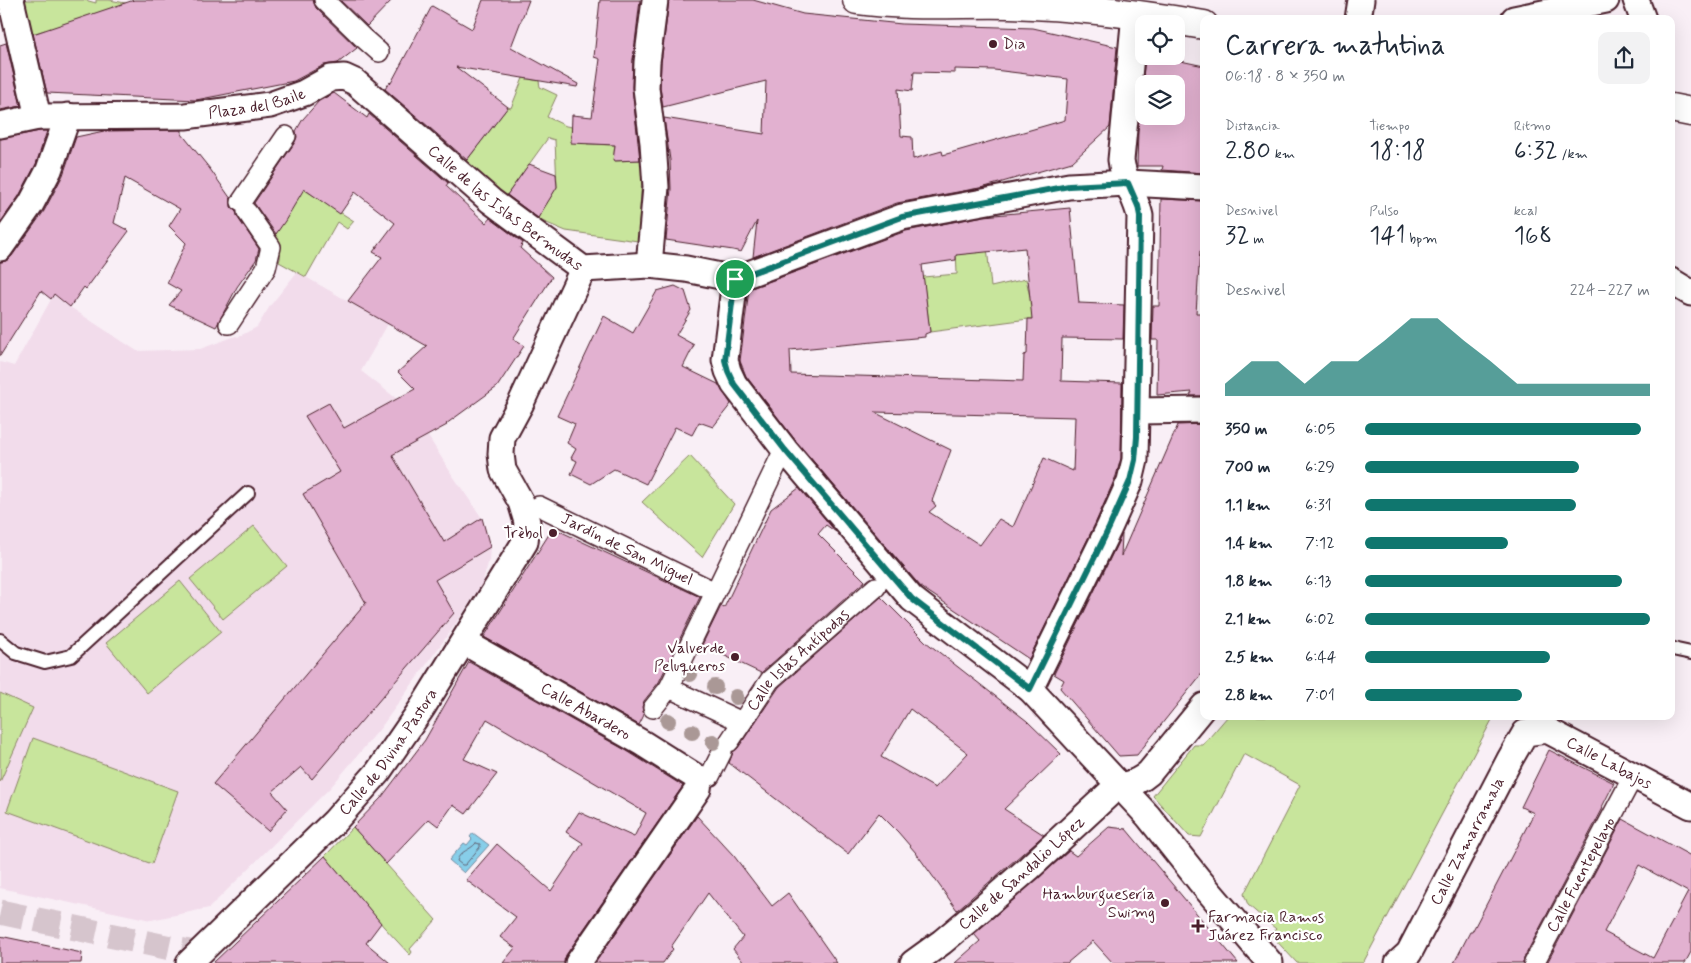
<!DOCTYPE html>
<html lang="es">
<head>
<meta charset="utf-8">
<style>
  body { margin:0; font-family:Mynerve,sans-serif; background:#f2f2f3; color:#1f2937; height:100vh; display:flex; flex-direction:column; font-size:19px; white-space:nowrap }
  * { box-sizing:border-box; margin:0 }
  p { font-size:16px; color:#747a83 }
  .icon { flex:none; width:28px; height:28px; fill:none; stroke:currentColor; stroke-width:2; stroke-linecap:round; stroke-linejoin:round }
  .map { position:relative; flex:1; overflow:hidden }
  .panel { position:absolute; left:1200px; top:15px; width:475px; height:705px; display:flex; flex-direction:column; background:#fff; border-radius:10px; box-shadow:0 5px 20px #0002 }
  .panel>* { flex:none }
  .buttons { position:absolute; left:1135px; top:15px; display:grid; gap:10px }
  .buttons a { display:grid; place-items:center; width:50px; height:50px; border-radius:10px; background:#fff; box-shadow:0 5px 20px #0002; font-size:25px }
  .pin { position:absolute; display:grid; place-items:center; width:42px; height:42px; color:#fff; margin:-21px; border:2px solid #fff; border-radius:50%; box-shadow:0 1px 5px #0007 }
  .round { display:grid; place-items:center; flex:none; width:52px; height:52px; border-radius:10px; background:#f2f2f3 }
  .overview { display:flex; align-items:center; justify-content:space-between; height:85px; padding:0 25px }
  h1 { font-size:28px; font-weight:600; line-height:38px }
  .figures { display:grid; grid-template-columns:repeat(3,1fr); gap:8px; height:85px; padding:5px 25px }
  .figures div { display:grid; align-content:center }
  .figures b { font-size:25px; font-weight:600 }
  .figures small { font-size:14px; font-weight:400 }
  .figures p { font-size:14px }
  .chart { height:140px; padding:10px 25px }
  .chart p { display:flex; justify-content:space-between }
  .chart svg { width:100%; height:90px; margin-top:5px; fill:#0f766e; opacity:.7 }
  ul { padding:0 25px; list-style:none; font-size:16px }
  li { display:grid; grid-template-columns:80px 60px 1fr; align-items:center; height:38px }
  li i { height:12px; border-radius:6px; background:#0f766e }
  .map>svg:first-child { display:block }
</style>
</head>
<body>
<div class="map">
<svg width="1691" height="963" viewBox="0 0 1691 963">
  <rect width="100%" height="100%" fill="#f9eff6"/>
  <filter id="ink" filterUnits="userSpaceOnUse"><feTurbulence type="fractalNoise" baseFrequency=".02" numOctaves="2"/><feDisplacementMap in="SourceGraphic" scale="10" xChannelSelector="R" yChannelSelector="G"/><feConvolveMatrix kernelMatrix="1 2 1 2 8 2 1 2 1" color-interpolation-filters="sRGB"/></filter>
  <g filter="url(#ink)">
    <!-- built -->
    <path fill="#f2dceb" d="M 297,272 L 388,324 L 361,371 L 397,399 L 428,436 L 451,473 L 482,518 L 490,547 L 489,560 L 482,584 L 450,632 L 379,730 L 330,788 L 209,908 L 151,920 L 0,888 L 0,362 L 14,366 L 54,294 L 70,307 L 137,351 L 200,349 L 236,336 L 238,337 L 257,327 L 270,306 Z"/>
    <!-- green -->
    <path fill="#c8e59c" stroke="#898264" d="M 20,0 L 85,0 L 96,3 L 96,0 L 109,0 L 131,4 L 49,37 L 45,30 L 32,34 L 22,10 Z
      M 523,78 L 539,81 L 540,87 L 557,95 L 547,117 L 566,126 L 572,127 L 571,135 L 587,138 L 587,144 L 615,145 L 613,161 L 643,160 L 638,241 L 566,231 L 537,219 L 557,187 L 555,140 L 548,138 L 504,199 L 464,164 L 508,107 L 511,108 Z
      M 273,170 L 354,221 L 347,229 L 337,222 L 306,277 L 279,262 C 283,253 278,245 273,237 L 289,214 L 259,193 Z
      M 984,216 L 991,287 L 1026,279 L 1035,319 L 1028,319 L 930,332 L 923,277 L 957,274 L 955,221 Z
      M 690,456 L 734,504 L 702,557 L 642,502 Z
      M 254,526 L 287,566 L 223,619 L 190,579 Z
      M 180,581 L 221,632 L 147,693 L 106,643 Z
      M 0,693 L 33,708 L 0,782 Z
      M 1228,716 L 1494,716 L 1363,963 L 1297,963 L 1271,935 L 1276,929 L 1248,905 L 1244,894 L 1300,785 L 1244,754 L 1201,837 L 1189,836 L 1153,796 L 1194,745 L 1203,745 Z
      M 33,738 L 178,791 L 152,864 L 7,811 Z
      M 353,827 L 436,920 L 410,949 L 412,952 L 410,955 L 384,927 L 325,856 Z"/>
    <!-- water -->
    <path fill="#87cee9" stroke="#6f889d" d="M 473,833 L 489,845 L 464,873 L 449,860 L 464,843 L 467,845 L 472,839 L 470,837 Z"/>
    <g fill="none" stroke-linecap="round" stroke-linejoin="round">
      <!-- shore -->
      <path stroke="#626577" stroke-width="1" d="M 476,843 L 480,844 L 480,847 L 465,865 L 462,865 L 457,861 C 460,850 470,851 476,843 Z"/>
    </g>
    <!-- building -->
    <path fill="#e2b1d0" stroke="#4a1f2b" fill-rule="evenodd" d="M 134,0 L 313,0 L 316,8 L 357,48 L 338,63 L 324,65 L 294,81 L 196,100 L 47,93 L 33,34 Z
      M 340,0 L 392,0 L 367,26 Z
      M 483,0 L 529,0 L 511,47 L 578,84 L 577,87 L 456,67 L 508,107 L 467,160 L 385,89 L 390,82 L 391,83 L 432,6 L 472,29 Z
      M 600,0 L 640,0 L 633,60 L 632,87 L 640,160 L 613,161 L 615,145 L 571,143 L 572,115 L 592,117 L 600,59 L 594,57 Z
      M 669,0 L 753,0 L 803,14 L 902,24 L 1033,28 L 1117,47 L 1110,127 L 1072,162 L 985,187 L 897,203 L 753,257 L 757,221 L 741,252 L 733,250 L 666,240 L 671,189 L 670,160 L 664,118 L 764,134 L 766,81 L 663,107 L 660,87 L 661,63 ZM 955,69 L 994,70 L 1068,79 L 1065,120 L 943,155 L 942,151 L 913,159 L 912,137 L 901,136 L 898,89 L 912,91 L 914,72 L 955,73 Z
      M 6,43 L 21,106 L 0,110 L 0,45 Z
      M 1145,56 L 1157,56 L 1204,66 L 1204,173 L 1162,170 L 1163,166 L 1137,166 L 1138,130 ZM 1144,84 L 1176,84 L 1176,116 L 1144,116 Z
      M 334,93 L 367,118 L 369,114 L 448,183 L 446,186 L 486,223 L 490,218 L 523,243 L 520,248 L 552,277 L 513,339 L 524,346 L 497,387 L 446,424 L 447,425 L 392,455 L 444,542 L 482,518 L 490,547 L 435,580 L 454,613 L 312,779 L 301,767 L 272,792 L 287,809 L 268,831 L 213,784 L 366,603 L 303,494 L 340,472 L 305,416 L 329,403 L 344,428 L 415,389 L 398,372 L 427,346 L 348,301 L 382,257 L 373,252 L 395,223 L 355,192 L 340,214 L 304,189 L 285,221 L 276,234 L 254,203 L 295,142 L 297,137 L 296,131 L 303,119 L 319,101 Z
      M 182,130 L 182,134 L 210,169 L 231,199 L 231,207 L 236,212 L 238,218 L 259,249 L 256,260 L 237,287 L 216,327 L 169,305 L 181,291 L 167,283 L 186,243 L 169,226 L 180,209 L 125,178 L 114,223 L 129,231 L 86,289 L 84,287 L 70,307 L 54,294 L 51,299 L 41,291 L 0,356 L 0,262 L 6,261 L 12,256 L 44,211 L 63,175 L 76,137 L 104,131 Z
      M 40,131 L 47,131 L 36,164 L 19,196 L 0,223 L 0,139 Z
      M 529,164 L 556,174 L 557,187 L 538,218 L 507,195 Z
      M 1161,199 L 1204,201 L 1204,251 L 1200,251 L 1196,313 L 1204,313 L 1204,396 L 1190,396 L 1192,392 L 1157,395 L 1158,340 L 1152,340 L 1153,306 L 1159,306 Z
      M 1070,208 L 1079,303 L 1124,305 L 1123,339 L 1062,338 L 1061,381 L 1122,383 L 1121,458 L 1116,476 L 1096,522 L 1029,659 L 921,587 L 796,441 L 746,376 L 740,361 L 749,289 L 906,231 L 984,216 ZM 1025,248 L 1032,319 L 1028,319 L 1027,354 L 1024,355 L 1023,381 L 791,374 L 790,350 L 925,337 L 925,334 L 930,332 L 922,265 L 956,260 L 956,255 ZM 874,412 L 1075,417 L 1073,471 L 1044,458 L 1013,527 L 999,519 L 980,545 L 929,512 L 936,506 L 932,501 L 951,450 Z
      M 675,286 L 685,291 L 691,310 L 676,335 L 694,345 L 683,367 L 718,384 L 731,404 L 713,427 L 699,422 L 692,435 L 675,427 L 646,484 L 614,469 L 591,484 L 571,474 L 577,461 L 571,458 L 576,449 L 567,443 L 575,424 L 557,416 L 604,316 L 633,333 L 657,291 Z
      M 1204,424 L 1204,671 L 1137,755 L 1119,756 L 1060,688 L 1064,680 L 1054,674 L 1122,534 L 1121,556 L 1178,425 Z
      M 799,488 L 836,532 L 826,525 L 818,534 L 865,581 L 761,673 L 702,645 L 721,606 L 724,608 L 771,509 Z
      M 553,528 L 700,597 L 659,682 L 644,701 L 642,707 L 644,715 L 639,725 L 484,637 Z
      M 881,597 L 926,642 L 1027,721 L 1061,754 L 1004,809 L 1044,835 L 957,910 L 916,853 L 898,832 L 879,813 L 848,854 L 729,763 L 733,752 L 738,748 L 779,687 ZM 910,709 L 968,753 L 935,788 L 881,757 Z
      M 469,662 L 627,751 L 683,786 L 566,955 L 564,963 L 503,963 L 515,948 L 500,937 L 516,917 L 466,880 L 497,844 L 551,891 L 583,843 L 566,832 L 579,812 L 634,837 L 646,813 L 487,719 L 464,759 L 497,774 L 466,814 L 453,805 L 438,826 L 429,819 L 386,864 L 353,827 L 381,798 L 425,740 Z
      M 1549,750 L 1614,783 L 1602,807 L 1603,808 L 1524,958 L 1523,963 L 1454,963 L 1470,932 L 1472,932 L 1534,813 L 1521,807 Z
      M 697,816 L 734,856 L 772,906 L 788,893 L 837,963 L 744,963 L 733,949 L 743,937 L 708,893 L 671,947 L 673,949 L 663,963 L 595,963 Z
      M 1623,819 L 1691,856 L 1691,952 L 1685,963 L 1547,963 ZM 1639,865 L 1688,892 L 1653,958 L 1604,932 Z
      M 1109,827 L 1126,829 L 1238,963 L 1113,963 L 1093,941 L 1067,963 L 955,963 L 980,941 L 974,934 L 1069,851 L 1076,856 Z
      M 325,856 L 381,923 L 366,943 L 390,963 L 213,963 Z
      M 0,936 L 82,953 L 81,963 L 0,963 Z"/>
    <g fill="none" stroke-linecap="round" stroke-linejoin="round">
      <!-- minor-tunnel -->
      <path stroke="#d6c5cd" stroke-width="25" stroke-dasharray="25 12" stroke-linecap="butt" d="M 0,912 L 199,954"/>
      <!-- service casing -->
      <g stroke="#4a1f2b" stroke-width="16">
        <path id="service" d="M 0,640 L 16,653 L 45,662 L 71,656 L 248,493
          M 1671,648 L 1677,650 L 1691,653"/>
      </g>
      <!-- pedestrian casing -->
      <g stroke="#4a1f2b" stroke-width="22">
        <g id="pedestrian">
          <path d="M 324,0 L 362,37 L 379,52"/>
          <path d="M 241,202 L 286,136"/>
          <path d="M 229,324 L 266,268 L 271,247 L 247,212"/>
          <path id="s1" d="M 539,506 L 715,592"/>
          <path d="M 669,688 L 742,722"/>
          <path d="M 653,708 L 669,688 L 780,458"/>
          <path id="s2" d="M 729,742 L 770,680 L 876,587"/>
          <path d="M 710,776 L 722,752"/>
          <path id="s3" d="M 1534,963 L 1628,786"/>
        </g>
      </g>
      <!-- minor casing -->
      <g stroke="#4a1f2b" stroke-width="29">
        <g id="minor">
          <path d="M 11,0 L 38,117"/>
          <path d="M 1636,0 L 1643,19"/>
          <path d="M 1358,19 L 1361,0"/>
          <path d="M 1514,19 L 1606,0"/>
          <path id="s4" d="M 0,125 L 38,117 L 185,116 L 270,105 L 304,93 L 331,78 L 344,77 L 355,82 L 491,201 L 583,269 L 649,265 L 686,269 L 735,279"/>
          <path d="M 0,248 L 31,204 L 49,170 L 68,116"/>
          <path d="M 649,265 L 656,187 L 653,143 L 646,88 L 647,62 L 655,0"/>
          <path d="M 735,279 L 725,360 L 728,371 L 734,384 L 785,450 L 912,599 L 1030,689 L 1148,816 L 1199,880 L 1270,963"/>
          <path d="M 735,279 L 902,217 L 1069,186 L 1128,183 L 1204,187"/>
          <path d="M 1671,281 L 1691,293"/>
          <path d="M 1137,411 L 1204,410"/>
          <path id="s5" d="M 464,642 L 642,743 L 696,777 L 699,782 L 698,789 L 578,963"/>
          <path d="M 1030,689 L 1109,528 L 1130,481 L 1135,460 L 1140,216 C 1136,197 1123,180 1121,160 L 1135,14"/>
          <path id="s6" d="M 189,963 L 334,822 L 378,772 L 422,708 L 525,542 L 527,522 L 521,502 L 503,470 L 501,454 L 502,438 L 521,403 L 583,269"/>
          <path id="s7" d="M 913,963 L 942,942 L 985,906 L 1029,868 L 1113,790 C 1127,782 1134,786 1149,773 L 1204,706"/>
          <path id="s8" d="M 1398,963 L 1409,953 L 1510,759 L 1525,733 L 1547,730 L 1691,806"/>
        </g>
      </g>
      <!-- secondary casing -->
      <g stroke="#4a1f2b" stroke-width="31">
        <path id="secondary" d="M 857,0 C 908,7 959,3 1010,4 C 1075,6 1140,14 1204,25
          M 1671,108 L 1691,112"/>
      </g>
      <!-- service -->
      <use href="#service" stroke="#fff" stroke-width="12"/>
      <!-- pedestrian -->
      <use href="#pedestrian" stroke="#fff" stroke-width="19"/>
      <!-- minor -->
      <use href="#minor" stroke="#fff" stroke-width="25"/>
      <!-- secondary -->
      <use href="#secondary" stroke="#fff" stroke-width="28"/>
    </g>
    <!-- trees -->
    <g fill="#aa9896">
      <circle cx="690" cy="674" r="8"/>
      <circle cx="715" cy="687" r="8"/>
      <circle cx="736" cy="697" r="8"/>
      <circle cx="668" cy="721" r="8"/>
      <circle cx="692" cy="732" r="8"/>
      <circle cx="713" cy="742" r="8"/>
    </g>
  </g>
  <g fill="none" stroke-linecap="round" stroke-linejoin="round" filter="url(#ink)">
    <!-- route casing -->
    <g stroke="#fff" stroke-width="10">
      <path id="route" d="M 1128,183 L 1138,206 L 1140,216 L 1137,437 L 1135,460 L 1130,481 L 1109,528 L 1030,689 L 912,599 L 785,450 L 734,384 L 728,371 L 725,360 L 735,279 L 902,217 L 1069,186 Z"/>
    </g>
    <!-- route -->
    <use href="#route" stroke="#0f766e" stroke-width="6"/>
  </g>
  <!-- markers -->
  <g fill="#4a1f2b" stroke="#fff" stroke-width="2">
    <circle cx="993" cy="44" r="5"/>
    <circle cx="553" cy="533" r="5"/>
    <circle cx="735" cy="657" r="5"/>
    <circle cx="1165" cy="903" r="5"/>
    <path d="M1195.5 918.5h5v5h5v5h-5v5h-5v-5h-5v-5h5z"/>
  </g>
  <g text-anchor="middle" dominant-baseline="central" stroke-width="4.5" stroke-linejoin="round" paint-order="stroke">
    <!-- poi labels -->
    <g font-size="16" fill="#4a1f2b" stroke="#fff" text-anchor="end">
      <text x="1003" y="44" text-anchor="start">Dia</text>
      <text x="543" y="533">Trèbol</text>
      <text x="725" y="648">Valverde<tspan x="725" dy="18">Peluqueros</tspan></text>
      <text x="1155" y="894">Hamburguesería<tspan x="1155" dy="18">Swimg</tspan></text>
      <text x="1208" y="917" text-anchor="start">Farmacia Ramos<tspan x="1208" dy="18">Juárez Francisco</tspan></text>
    </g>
    <!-- street labels -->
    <g font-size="16" fill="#4a1f2b" stroke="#fff">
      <text stroke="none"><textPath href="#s4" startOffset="259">Plaza del Baile</textPath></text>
      <text stroke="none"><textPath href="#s4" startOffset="560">Calle de las Islas Bermudas</textPath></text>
      <text stroke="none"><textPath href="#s1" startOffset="98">Jardín de San Miguel</textPath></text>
      <text stroke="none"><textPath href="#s2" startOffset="108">Calle Islas Antípodas</textPath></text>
      <text stroke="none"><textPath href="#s5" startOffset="140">Calle Abardero</textPath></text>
      <text stroke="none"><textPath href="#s6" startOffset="291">Calle de Divina Pastora</textPath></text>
      <text stroke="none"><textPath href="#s8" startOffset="356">Calle Labajos</textPath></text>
      <text stroke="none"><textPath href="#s8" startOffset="141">Calle Zamarramala</textPath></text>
      <text stroke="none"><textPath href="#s7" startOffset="141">Calle de Sandalio López</textPath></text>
      <text stroke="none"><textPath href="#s3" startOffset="100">Calle Fuentepelayo</textPath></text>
    </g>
  </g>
</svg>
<div class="buttons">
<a><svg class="icon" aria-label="locate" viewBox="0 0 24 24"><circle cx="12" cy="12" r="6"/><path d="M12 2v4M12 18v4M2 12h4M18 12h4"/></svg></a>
<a><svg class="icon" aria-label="layers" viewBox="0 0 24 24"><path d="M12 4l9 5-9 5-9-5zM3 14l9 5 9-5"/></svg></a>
</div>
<div class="pin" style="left:735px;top:279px;background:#1e9e55"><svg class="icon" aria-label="arrive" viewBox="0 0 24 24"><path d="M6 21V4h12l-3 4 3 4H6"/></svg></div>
<section class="panel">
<div class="overview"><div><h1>Carrera matutina</h1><p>06:18 · 8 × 350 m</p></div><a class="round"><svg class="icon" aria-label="share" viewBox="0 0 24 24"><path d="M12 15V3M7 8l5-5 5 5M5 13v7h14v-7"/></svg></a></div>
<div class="figures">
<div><p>Distancia</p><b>2.80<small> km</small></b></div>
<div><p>Tiempo</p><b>18:18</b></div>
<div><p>Ritmo</p><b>6:32<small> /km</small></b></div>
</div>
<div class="figures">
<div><p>Desnivel</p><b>32<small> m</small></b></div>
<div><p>Pulso</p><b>141<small> bpm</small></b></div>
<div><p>kcal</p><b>168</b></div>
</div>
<div class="chart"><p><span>Desnivel</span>224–227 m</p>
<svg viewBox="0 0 160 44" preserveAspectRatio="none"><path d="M0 44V38L10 27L20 27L30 38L40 27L50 27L60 17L70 6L80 6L90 17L100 27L110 38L120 38L130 38L140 38L150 38L160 38V44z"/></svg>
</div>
<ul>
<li><b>350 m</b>6:05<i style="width:97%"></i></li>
<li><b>700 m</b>6:29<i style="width:75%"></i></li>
<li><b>1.1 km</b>6:31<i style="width:74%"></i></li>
<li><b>1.4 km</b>7:12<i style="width:50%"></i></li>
<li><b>1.8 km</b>6:13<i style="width:90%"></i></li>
<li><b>2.1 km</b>6:02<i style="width:100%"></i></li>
<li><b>2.5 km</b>6:44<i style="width:65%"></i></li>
<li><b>2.8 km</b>7:01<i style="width:55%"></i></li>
</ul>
</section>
</div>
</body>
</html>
